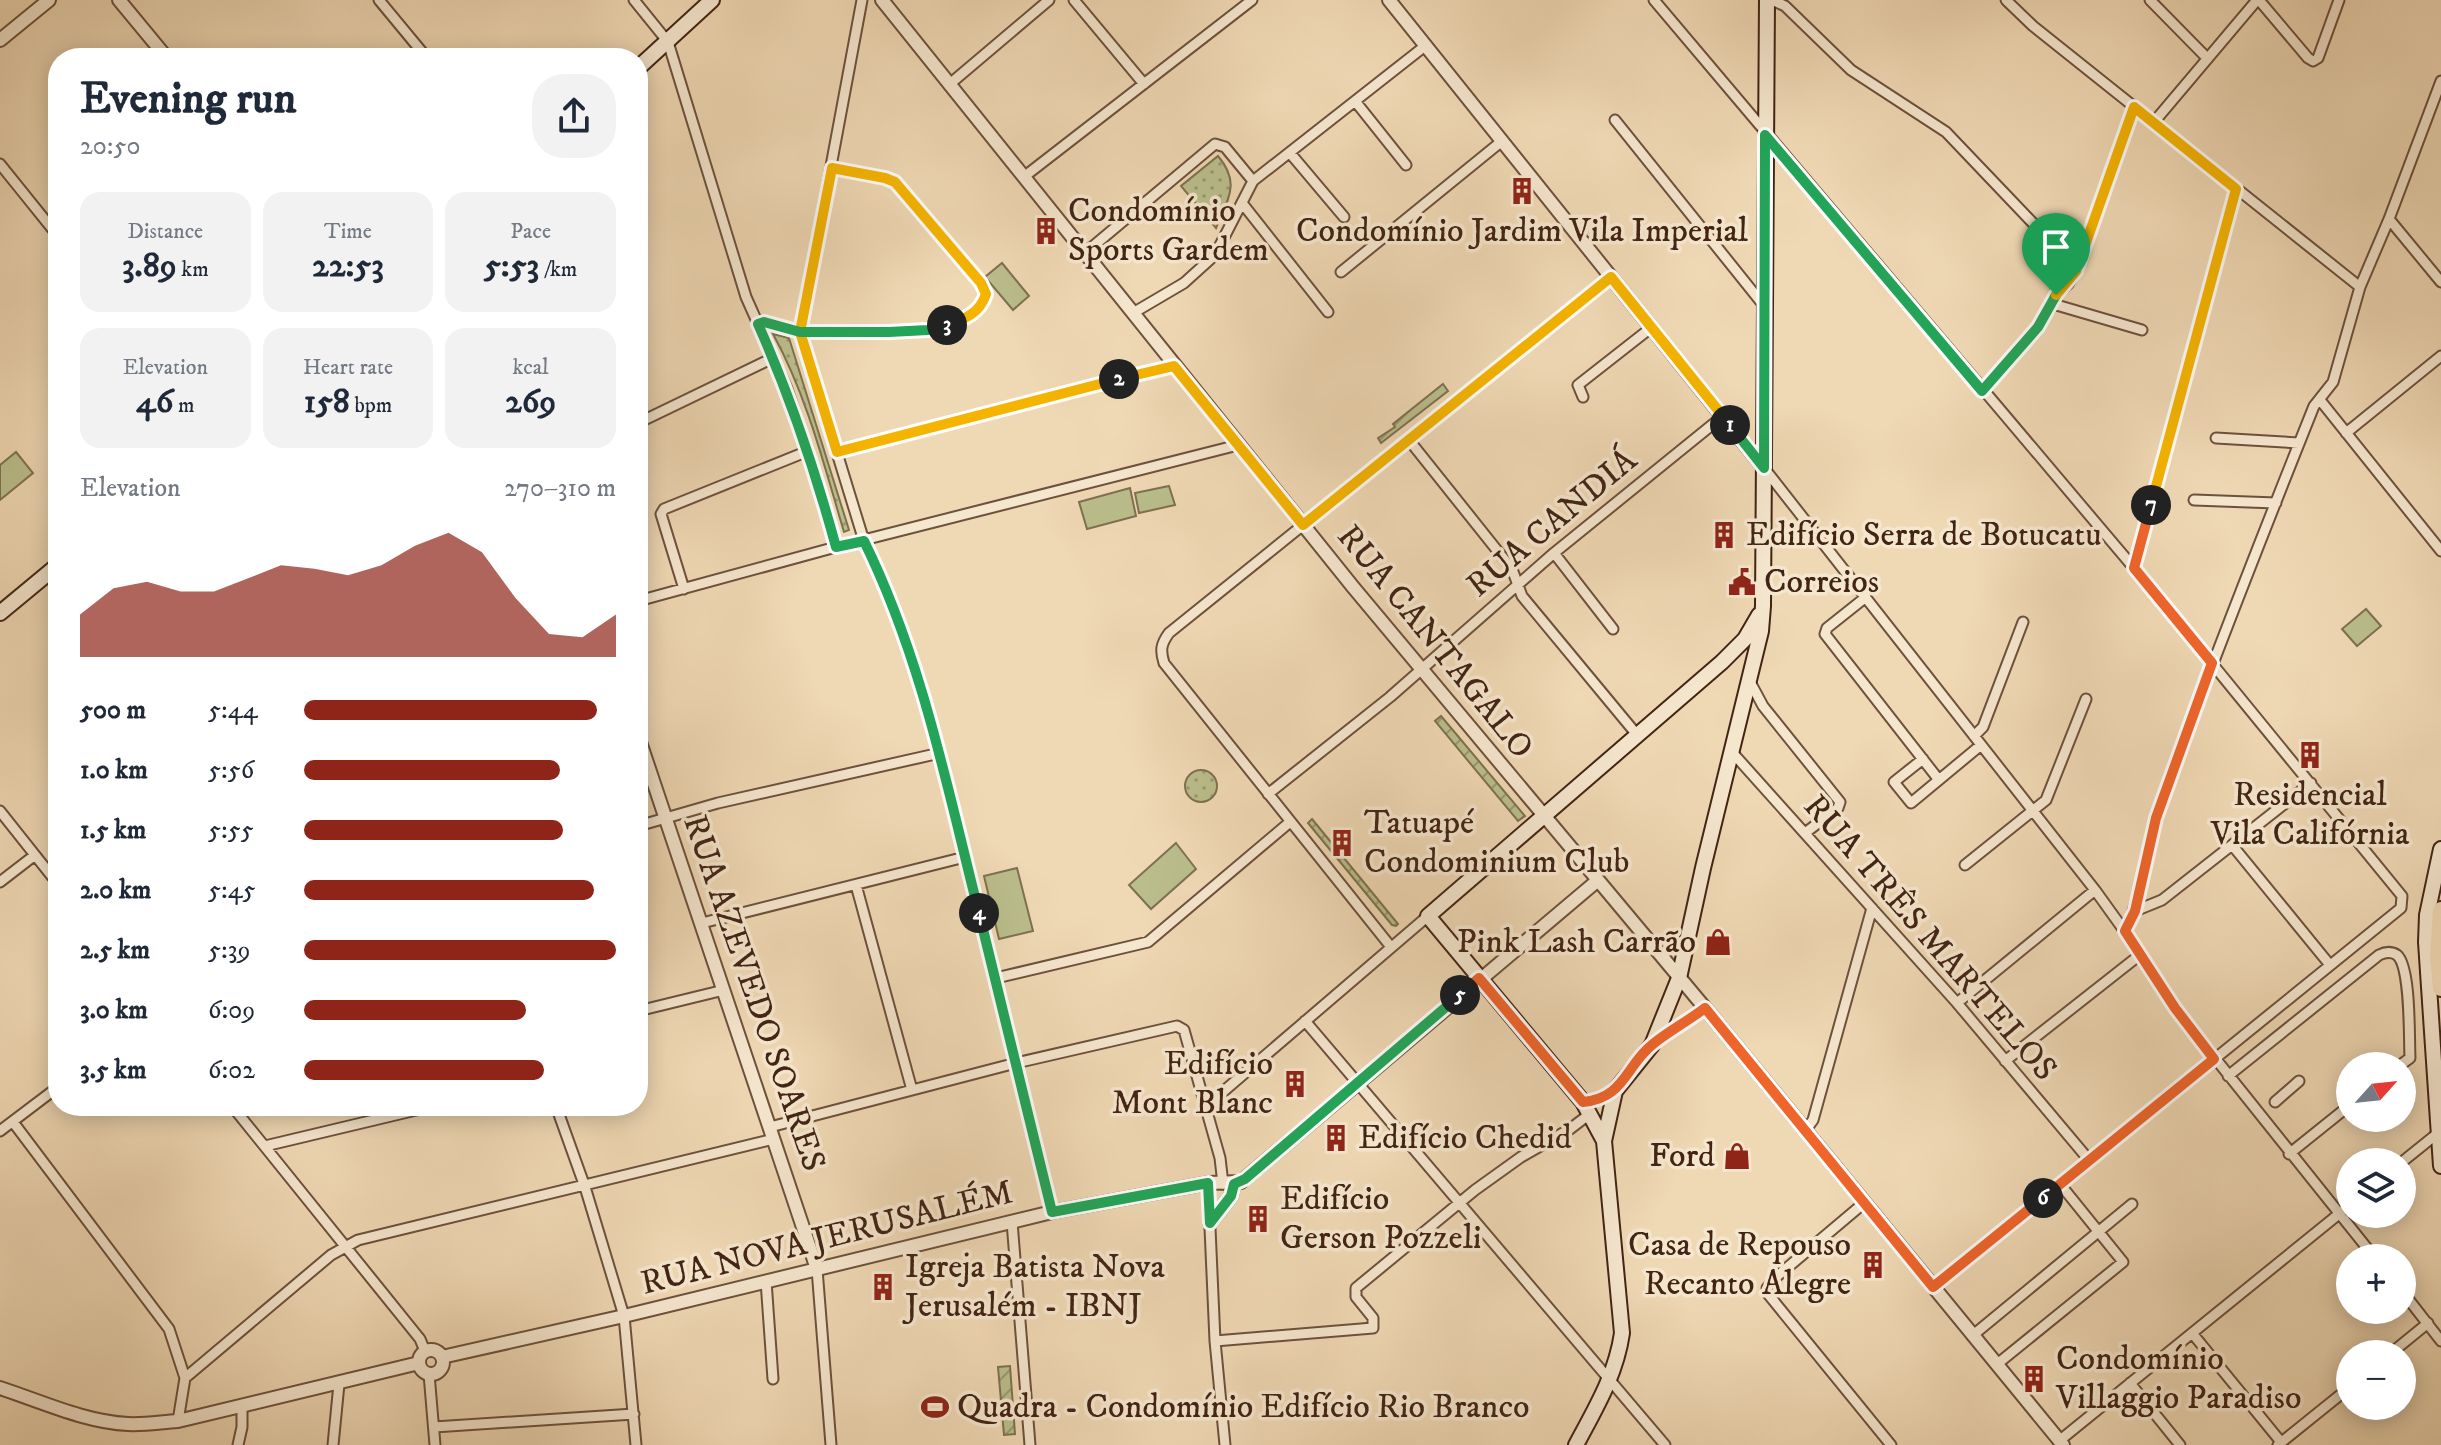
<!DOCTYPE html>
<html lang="en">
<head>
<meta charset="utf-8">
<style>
  body { margin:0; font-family:"IM FELL DW Pica",serif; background:#f2f2f3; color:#1f2937; height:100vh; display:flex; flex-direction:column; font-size:30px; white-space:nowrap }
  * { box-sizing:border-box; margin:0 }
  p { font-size:26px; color:#747a83 }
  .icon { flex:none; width:44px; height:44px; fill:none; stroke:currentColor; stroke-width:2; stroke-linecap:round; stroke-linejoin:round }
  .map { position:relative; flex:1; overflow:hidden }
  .panel { position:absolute; left:48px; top:48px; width:600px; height:1068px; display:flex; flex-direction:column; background:#fff; border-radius:32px; box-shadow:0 4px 20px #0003 }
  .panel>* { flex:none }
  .needle { width:52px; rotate:63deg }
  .tools { position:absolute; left:2336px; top:1052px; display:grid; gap:16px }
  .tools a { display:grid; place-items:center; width:80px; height:80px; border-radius:50%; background:#fff; box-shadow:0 4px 20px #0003; font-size:40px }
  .pin { position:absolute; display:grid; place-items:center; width:68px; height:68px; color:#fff; margin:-82px -34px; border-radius:50% 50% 50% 0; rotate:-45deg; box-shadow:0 0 8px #0007 }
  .pin .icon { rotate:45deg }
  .km { position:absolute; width:40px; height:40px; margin:-20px; border-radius:50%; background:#222; color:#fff; font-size:22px; line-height:40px; text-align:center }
  .round { display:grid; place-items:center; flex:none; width:84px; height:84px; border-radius:32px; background:#f2f2f3 }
  .headline { display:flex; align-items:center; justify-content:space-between; height:136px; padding:0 32px }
  h1 { font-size:44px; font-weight:800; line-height:60px }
  .metrics { display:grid; grid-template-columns:repeat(3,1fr); gap:12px; height:136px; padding:8px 32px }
  .metrics div { display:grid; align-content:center; border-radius:20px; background:#f2f2f3; text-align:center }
  .metrics b { font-size:34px; font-weight:800 }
  .metrics small { font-size:22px; font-weight:400 }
  .metrics p { font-size:22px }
  .chart { height:224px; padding:16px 32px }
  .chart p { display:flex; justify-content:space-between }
  .chart svg { width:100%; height:144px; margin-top:8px; fill:#8f2418; opacity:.7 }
  ul { padding:0 32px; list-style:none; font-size:26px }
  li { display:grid; grid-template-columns:128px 96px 1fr; align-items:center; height:60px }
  li i { height:20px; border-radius:10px; background:#8f2418 }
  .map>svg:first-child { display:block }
</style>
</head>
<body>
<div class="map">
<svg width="2441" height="1445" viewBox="0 0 2441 1445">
  <defs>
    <pattern id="park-dots" width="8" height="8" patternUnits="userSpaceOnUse" patternTransform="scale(2)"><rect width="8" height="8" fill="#babe8c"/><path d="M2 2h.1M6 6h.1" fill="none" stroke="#999a71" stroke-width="1.8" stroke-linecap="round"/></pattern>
    <pattern id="garden-furrows" width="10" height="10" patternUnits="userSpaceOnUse" patternTransform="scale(2)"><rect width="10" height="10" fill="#babe8c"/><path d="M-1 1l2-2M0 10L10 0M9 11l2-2" fill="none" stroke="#999a71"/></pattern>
  </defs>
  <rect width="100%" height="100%" fill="#efd8b4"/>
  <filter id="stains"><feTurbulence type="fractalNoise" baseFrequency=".0025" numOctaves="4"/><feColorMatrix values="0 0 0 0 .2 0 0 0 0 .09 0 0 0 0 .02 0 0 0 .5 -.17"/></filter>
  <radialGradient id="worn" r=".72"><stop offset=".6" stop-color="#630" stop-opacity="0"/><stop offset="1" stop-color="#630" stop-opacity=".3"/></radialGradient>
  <!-- grass -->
  <path fill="#babe8c" stroke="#7e7150" stroke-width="2" d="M 1002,263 L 1029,296 L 1013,310 L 985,277 Z
    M 16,452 L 33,473 L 0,500 L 0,465 Z
    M 1169,486 L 1175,505 L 1139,513 L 1135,493 Z
    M 1130,488 L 1136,516 L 1087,529 L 1079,502 Z
    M 2366,609 L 2381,626 L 2357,646 L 2342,629 Z
    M 1176,843 L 1196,869 L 1151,909 L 1129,885 Z
    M 1017,868 L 1033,931 L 999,939 L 984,876 Z"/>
  <!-- park -->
  <path fill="url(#park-dots)" stroke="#7e7150" stroke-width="2" d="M 1218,156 C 1241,183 1228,199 1216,228 L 1181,186 Z
    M 773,334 L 789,338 L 849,530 L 844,532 C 824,465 807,396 773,334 Z
    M1185 786a16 16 0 1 1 32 0a16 16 0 1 1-32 0Z"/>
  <!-- garden -->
  <path fill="url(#garden-furrows)" stroke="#7e7150" stroke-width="2" d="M 1443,384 L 1448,391 L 1381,443 L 1378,438 L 1395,427 L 1393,424 Z
    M 1441,716 L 1525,816 L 1518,821 L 1435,721 Z
    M 1312,819 L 1398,924 L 1396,926 L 1392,925 L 1308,823 Z
    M 1010,1366 L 1015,1434 L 1004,1435 L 998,1367 Z"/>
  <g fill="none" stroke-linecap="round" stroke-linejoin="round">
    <!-- minor casing -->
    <g stroke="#6d513c" stroke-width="13">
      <path id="minor" d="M 379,0 L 427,58
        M 634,0 L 668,42 L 746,297 L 787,389 L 808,451 L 836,547
        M 862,0 L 800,332 L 864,541 L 897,615 L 940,753 L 1052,1212
        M 1074,0 L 1144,84
        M 1654,0 L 2134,568 L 2402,896 L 2401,908 L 1933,1287
        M 1772,0 L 1785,6 L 1851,70 L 1946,132 L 2050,241 L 2057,268 L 2056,295 L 2053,304 L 2038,327 L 1982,391
        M 2006,0 L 2033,26 L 2360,287
        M 2150,0 L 2207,58
        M 2259,0 L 2308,58 L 2313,61 L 2318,58 L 2339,0
        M 951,83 L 1049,0
        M 1355,101 L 1406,165
        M 1615,120 L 1765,307
        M 2154,122 L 2257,0
        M 1290,153 L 1344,217
        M 0,164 L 58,236
        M 1025,176 L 1252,0
        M 1242,203 L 1328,312
        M 2389,219 L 2441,282
        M 1085,253 L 1215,144 L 1225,147 L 1253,181
        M 1341,272 L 1502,141
        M 2056,295 L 2068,284 L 2076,271 L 2134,107
        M 2053,304 L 2142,330
        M 1133,313 L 1184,283 L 1215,255 L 1253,181 L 1425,46
        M 758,324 C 771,319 786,330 800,332 C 816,334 834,332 850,332 C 888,332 971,339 986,294 L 981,283 L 895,182 L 885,178 L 832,168
        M 1583,397 L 1578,385 L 1652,327
        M 2320,400 L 2441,551
        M 638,423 L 773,358
        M 2346,433 L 2441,356
        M 2216,438 L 2299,443
        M 1409,440 L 1512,569 L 1522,596 L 1638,736
        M 837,452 L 1174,366
        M 1764,468 L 2095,890 L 2141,954 L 2175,1008 L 2375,1258
        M 2194,500 L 2276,503
        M 1554,553 L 1613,629
        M 2134,568 L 2236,189
        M 684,589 L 661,514 L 664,509 L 808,451
        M 1866,597 L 1827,628 L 1825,634 L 1939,780
        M 638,601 L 836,547 L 1238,445
        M 1749,680 L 1763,706 L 1840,802 L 1838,808 L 1805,833
        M 1974,736 L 1983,727 L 2023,622
        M 1731,751 L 1957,1003 L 2089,1160
        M 1923,759 L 1894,782 L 1911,803 L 1981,745
        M 1268,794 L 1390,697 L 1554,553 L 1723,416
        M 0,811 L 58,884
        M 638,826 L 718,803 L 940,753
        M 2232,845 L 2330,965
        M 1965,865 L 2046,800 L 2086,699
        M 0,882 L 35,855
        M 856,885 L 912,1090
        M 2135,911 L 2162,900 L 2311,783
        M 702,923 L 965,857
        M 2125,931 C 2145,889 2147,841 2163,797 C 2211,666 2262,536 2314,406 L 2333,382 L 2360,287 L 2389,219 L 2441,81
        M 1391,947 L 1164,663 C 1160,650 1161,644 1169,633 L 1611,277
        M 996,978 L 1148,942 L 1290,822
        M 1957,1003 L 2095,890
        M 638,1011 L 724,990
        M 1305,1021 L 1665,1445
        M 1654,1043 L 1705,1008
        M 2005,1061 L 2141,954
        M 2228,1076 L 2379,955 C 2385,952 2391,951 2397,955 C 2411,967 2409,1038 2410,1058 L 2399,1066
        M 2275,1102 L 2299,1081
        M 232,1106 L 420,1339 L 425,1351
        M 556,1106 L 585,1187 L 624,1316 L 636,1445
        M 1204,1108 L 1428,916
        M 13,1122 L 169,1329 L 185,1378 L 178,1421
        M 770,1127 L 1016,1063 L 1177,1026 L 1184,1030 L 1220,1158 L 1223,1184
        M 0,1131 L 58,1087
        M 1805,1131 L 1813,1120 L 1872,908
        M 265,1146 L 433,1106
        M 2289,1154 L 2350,1105
        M 2402,1162 L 2438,1133
        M 1208,1183 L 1215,1341 L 1225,1445
        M 1864,1203 L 1775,1278 L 1767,1288 L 1768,1294 L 1891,1445
        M 1012,1222 L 1030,1445
        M 817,1269 L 831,1445
        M 766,1281 L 773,1379
        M 2402,1291 L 2441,1341
        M 2192,1333 L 2281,1442
        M 1972,1336 L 2132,1204
        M 1215,1341 L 1373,1328 L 1373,1318 L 1356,1297 L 1356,1288 L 1475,1190 L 1521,1157 L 1570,1129 L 1591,1113
        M 2390,1354 L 2428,1323
        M 1996,1365 L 2123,1262 L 2060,1184
        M 429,1374 L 435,1445
        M 185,1378 L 331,1255 L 358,1240 L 774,1139
        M 2130,1383 L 2180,1445
        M 434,1427 L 634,1414
        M 2059,1441 L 2350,1205
        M 238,1445 L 242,1427 L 242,1406
        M 333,1445 L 339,1384
        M 2278,1445 L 2350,1387"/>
    </g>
    <!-- tertiary casing -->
    <g stroke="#6d513c" stroke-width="16">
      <path id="tertiary" d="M 119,0 L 167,58
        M 882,0 L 1353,587 L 1705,1008 L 2063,1445
        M 1389,0 L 1764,468
        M 0,40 L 49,0
        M 638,736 L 817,1269
        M 1210,1223 L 1231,1196 L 1234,1184
        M419 1362a12 12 0 1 1 24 0a12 12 0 1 1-24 0Z
        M 442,1357 L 624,1316 L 1052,1212 L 1208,1183 L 1241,1182 L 1597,881
        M 0,1388 C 40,1401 85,1422 128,1424 C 144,1425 161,1422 178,1421 L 419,1363"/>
    </g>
    <!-- secondary casing -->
    <g stroke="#422414" stroke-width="18">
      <path id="secondary" d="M 638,68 L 712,0
        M 0,613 L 58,565
        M 2441,849 L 2427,915 L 2426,942 L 2441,1166
        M 1604,1141 L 1583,1102 L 1428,916 L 1722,662 L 1745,639 L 1759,615
        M 1576,1445 C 1595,1409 1616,1375 1622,1333 L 1604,1141 L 1615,1091 L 1652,1045 L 1679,978 L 1703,868 L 1761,631 L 1763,606 L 1767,0"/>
    </g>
    <!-- trunk casing -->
    <g stroke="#422414" stroke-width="20">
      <path id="trunk" d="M 2441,910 L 2438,957 L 2441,988"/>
    </g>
    <!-- minor -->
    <use href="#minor" stroke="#f5e6ce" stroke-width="9"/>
    <!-- tertiary -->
    <use href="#tertiary" stroke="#f5e6ce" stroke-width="12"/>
    <!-- secondary -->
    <use href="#secondary" stroke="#f5e6ce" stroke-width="14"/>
    <!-- trunk -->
    <use href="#trunk" stroke="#efd8b4" stroke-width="16"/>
  </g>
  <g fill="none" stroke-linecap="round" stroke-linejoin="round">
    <!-- split-1 casing -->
    <g stroke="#fff" stroke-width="16">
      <path id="split-1" d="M 1730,425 L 1764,468 L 1765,135 L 1982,391 L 2038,327 L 2056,295"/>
    </g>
    <!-- split-2 casing -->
    <g stroke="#fff" stroke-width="16">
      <path id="split-2" d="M 1119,379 L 1174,366 L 1303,525 L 1611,277 L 1730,425"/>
    </g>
    <!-- split-3 casing -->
    <g stroke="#fff" stroke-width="16">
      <path id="split-3" d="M 947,325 C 965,319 980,313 986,294 L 981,283 L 895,182 L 885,178 L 832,168 L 800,332 L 837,452 L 1119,379"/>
    </g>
    <!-- split-4 casing -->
    <g stroke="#fff" stroke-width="16">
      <path id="split-4" d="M 947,325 L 928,330 L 889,332 L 800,332 L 764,322 L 758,324 C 790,396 815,470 836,547 L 864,541 C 922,659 947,787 979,913"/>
    </g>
    <!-- split-5 casing -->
    <g stroke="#fff" stroke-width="16">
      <path id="split-5" d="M 979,913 L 1052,1212 L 1208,1183 L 1210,1223 L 1231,1196 L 1234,1184 L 1245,1179 L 1460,995"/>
    </g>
    <!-- split-6 casing -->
    <g stroke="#fff" stroke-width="16">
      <path id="split-6" d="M 1460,995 L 1479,978 L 1583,1102 C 1625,1098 1625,1066 1653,1044 C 1669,1031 1688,1021 1705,1008 L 1933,1287 L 2043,1198"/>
    </g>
    <!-- split-7 casing -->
    <g stroke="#fff" stroke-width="16">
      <path id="split-7" d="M 2043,1198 L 2214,1059 L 2175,1008 L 2125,931 L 2135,911 L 2156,818 L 2212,663 L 2134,568 L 2151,505"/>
    </g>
    <!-- split-8 casing -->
    <g stroke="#fff" stroke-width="16">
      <path id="split-8" d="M 2056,295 L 2076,271 L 2134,107 L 2236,189 L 2151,505"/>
    </g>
    <!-- split-1 -->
    <use href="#split-1" stroke="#22a559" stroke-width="10"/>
    <!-- split-2 -->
    <use href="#split-2" stroke="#f5b400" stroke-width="10"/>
    <!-- split-3 -->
    <use href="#split-3" stroke="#f5b400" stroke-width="10"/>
    <!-- split-4 -->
    <use href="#split-4" stroke="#22a559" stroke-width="10"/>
    <!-- split-5 -->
    <use href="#split-5" stroke="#22a559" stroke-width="10"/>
    <!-- split-6 -->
    <use href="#split-6" stroke="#f0652b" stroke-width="10"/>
    <!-- split-7 -->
    <use href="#split-7" stroke="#f0652b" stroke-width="10"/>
    <!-- split-8 -->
    <use href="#split-8" stroke="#f5b400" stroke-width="10"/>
  </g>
  <!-- icons -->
  <defs>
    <g id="building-bare" transform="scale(2.16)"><path d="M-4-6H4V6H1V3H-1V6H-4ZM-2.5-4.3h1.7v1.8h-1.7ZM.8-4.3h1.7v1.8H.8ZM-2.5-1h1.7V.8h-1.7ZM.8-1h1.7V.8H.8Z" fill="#8f2418" stroke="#f5e6ce" stroke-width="2.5" paint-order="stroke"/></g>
    <g id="civic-bare" transform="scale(2.16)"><path d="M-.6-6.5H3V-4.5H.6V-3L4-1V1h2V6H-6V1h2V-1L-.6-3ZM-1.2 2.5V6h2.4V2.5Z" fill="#8f2418" stroke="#f5e6ce" stroke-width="2.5" paint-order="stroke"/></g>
    <g id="shop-bare" transform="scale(2.16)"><path d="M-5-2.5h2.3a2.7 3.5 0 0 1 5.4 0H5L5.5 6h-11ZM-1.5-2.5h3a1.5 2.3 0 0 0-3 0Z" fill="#8f2418" stroke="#f5e6ce" stroke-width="2.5" paint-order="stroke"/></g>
    <g id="stadium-bare" transform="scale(2.16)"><path d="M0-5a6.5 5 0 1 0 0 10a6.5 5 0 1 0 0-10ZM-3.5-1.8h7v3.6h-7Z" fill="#8f2418" stroke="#f5e6ce" stroke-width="2.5" paint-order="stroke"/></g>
  </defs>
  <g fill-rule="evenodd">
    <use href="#building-bare" x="1522" y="191"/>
    <use href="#building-bare" x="1046" y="231"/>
    <use href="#building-bare" x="1724" y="535"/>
    <use href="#civic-bare" x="1742" y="582"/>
    <use href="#building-bare" x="2310" y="755"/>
    <use href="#building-bare" x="1342" y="843"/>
    <use href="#shop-bare" x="1718" y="942"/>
    <use href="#building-bare" x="1295" y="1084"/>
    <use href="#building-bare" x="1336" y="1138"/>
    <use href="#shop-bare" x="1737" y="1156"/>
    <use href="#building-bare" x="1258" y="1219"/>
    <use href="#building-bare" x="1873" y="1265"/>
    <use href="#building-bare" x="883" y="1287"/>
    <use href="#building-bare" x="2034" y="1379"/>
    <use href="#stadium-bare" x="935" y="1407"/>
  </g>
  <g text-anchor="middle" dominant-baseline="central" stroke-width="7" stroke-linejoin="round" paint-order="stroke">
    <!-- poi labels -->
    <g font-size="34" fill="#422414" stroke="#f5e6ce" text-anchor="start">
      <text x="1068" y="211">Condomínio<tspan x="1068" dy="39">Sports Gardem</tspan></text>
      <text x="1522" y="231" text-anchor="middle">Condomínio Jardim Vila Imperial</text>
      <text x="1746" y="535">Edifício Serra de Botucatu</text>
      <text x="1764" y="582">Correios</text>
      <text x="2310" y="795" text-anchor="middle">Residencial<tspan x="2310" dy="39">Vila Califórnia</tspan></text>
      <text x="1364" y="823">Tatuapé<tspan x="1364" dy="39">Condominium Club</tspan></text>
      <text x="1696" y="942" text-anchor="end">Pink Lash Carrão</text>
      <text x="1273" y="1064" text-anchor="end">Edifício<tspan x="1273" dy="39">Mont Blanc</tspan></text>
      <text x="1358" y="1138">Edifício Chedid</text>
      <text x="1715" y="1156" text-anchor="end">Ford</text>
      <text x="1280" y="1199">Edifício<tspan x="1280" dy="39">Gerson Pozzeli</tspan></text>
      <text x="1851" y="1245" text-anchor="end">Casa de Repouso<tspan x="1851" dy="39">Recanto Alegre</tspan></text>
      <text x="905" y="1267">Igreja Batista Nova<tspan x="905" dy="39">Jerusalém - IBNJ</tspan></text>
      <text x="2056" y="1359">Condomínio<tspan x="2056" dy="39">Villaggio Paradiso</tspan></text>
      <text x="957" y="1407">Quadra - Condomínio Edifício Rio Branco</text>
    </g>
    <!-- street labels -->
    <g font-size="34" fill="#422414" stroke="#f5e6ce">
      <text transform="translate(1552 523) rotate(-40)">RUA CANDIÁ</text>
      <text transform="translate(1435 642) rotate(51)">RUA CANTAGALO</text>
      <text transform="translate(1930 938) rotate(49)">RUA TRÊS MARTELOS</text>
      <text transform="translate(754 993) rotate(71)">RUA AZEVEDO SOARES</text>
      <text transform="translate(827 1238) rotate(-14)">RUA NOVA JERUSALÉM</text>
    </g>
  </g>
  <rect width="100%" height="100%" filter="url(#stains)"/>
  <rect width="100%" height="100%" fill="url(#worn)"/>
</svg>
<div class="tools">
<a><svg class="needle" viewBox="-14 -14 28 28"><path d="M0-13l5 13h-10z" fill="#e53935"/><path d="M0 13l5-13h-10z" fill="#747a83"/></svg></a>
<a><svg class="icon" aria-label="layers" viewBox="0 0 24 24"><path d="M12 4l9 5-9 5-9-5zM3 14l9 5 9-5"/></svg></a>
<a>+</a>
<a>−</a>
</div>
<div class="pin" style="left:2056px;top:295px;background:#1e9e55"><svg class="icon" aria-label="arrive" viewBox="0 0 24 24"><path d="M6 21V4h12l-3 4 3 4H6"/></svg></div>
<b class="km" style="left:1730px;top:425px">1</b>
<b class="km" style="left:1119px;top:379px">2</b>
<b class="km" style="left:947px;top:325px">3</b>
<b class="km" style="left:979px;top:913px">4</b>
<b class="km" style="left:1460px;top:995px">5</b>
<b class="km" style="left:2043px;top:1198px">6</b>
<b class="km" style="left:2151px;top:505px">7</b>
<section class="panel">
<div class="headline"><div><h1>Evening run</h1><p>20:50</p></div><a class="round"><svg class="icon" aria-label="share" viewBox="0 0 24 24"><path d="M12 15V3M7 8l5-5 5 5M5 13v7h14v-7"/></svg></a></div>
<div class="metrics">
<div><p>Distance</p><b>3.89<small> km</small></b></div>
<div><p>Time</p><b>22:53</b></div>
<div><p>Pace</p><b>5:53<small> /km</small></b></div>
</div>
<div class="metrics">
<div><p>Elevation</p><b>46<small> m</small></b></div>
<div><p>Heart rate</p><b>158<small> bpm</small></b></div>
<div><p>kcal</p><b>269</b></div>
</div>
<div class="chart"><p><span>Elevation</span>270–310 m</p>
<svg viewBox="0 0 160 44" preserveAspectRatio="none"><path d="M0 44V31L10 23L20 21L30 24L40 24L50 20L60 16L70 17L80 19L90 16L100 10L110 6L120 12L130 26L140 37L150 38L160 31V44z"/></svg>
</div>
<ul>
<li><b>500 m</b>5:44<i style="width:94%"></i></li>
<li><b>1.0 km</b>5:56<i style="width:82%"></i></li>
<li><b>1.5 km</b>5:55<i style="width:83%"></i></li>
<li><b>2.0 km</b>5:45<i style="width:93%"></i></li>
<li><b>2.5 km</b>5:39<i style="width:100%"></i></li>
<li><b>3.0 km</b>6:09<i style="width:71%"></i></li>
<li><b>3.5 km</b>6:02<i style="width:77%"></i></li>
</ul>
</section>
</div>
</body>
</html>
